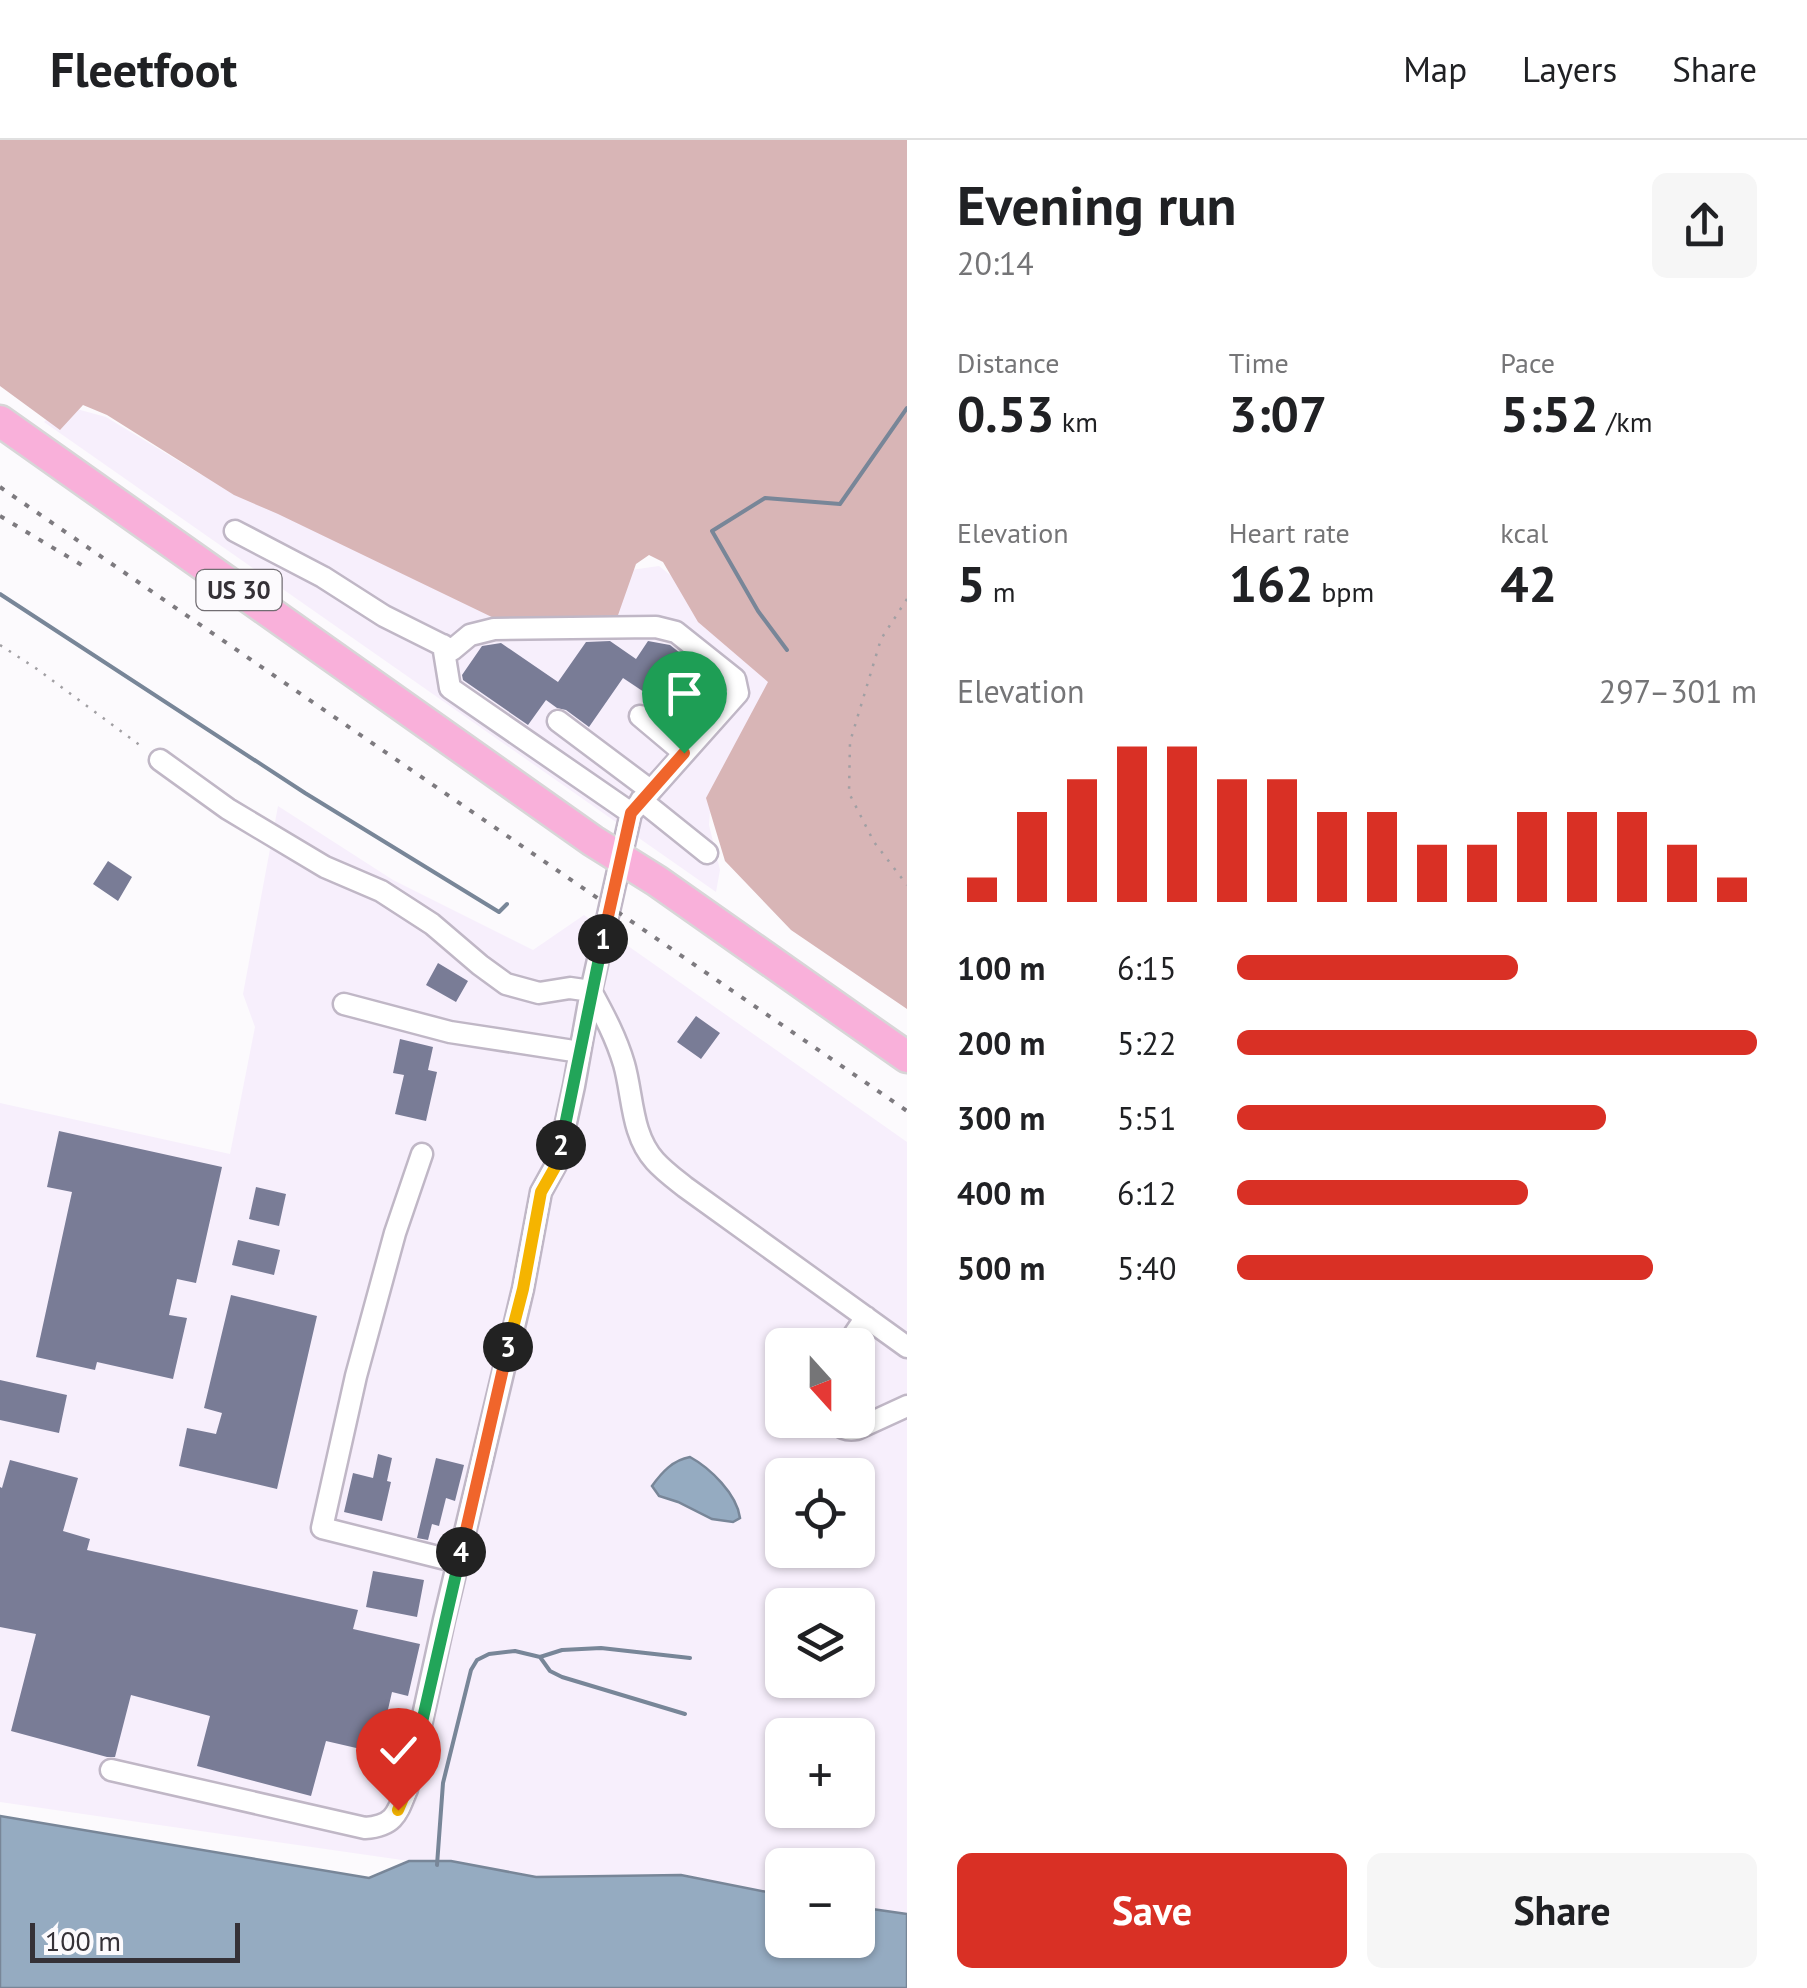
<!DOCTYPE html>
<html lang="en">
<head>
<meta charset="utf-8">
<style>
  body { margin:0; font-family:"PT Sans",sans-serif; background:#f6f6f6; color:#202124; height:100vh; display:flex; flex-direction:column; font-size:38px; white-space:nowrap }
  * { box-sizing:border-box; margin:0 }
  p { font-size:32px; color:#757577 }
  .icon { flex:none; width:55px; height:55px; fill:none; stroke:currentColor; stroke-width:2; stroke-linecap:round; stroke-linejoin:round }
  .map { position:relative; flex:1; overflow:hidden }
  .sheet { display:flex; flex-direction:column; background:#fff; width:900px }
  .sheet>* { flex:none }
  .needle { width:65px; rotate:159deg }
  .controls { position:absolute; left:765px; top:1188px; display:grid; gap:20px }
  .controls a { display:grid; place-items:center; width:110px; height:110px; border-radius:15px; background:#fff; box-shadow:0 2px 8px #0004; font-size:50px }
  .scale { position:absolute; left:30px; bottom:25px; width:210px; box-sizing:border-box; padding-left:10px; border:5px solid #353137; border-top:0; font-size:28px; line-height:35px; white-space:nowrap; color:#353137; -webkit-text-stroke:8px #fcfafd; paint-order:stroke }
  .pin { position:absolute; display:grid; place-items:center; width:85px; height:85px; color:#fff; margin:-102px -42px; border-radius:50% 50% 50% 0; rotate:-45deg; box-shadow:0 0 10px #0007 }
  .pin .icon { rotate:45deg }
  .km { position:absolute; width:50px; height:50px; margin:-25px; border-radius:50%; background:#222; color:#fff; font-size:28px; line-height:50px; text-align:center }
  .round { display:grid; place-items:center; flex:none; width:105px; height:105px; border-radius:15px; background:#f6f6f6 }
  .summary { display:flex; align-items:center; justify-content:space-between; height:170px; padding:0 50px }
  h1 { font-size:55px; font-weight:700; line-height:75px }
  .stats { display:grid; grid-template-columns:repeat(3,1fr); gap:15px; height:170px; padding:10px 50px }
  .stats div { display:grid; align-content:center }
  .stats b { font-size:50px; font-weight:700 }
  .stats small { font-size:28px; font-weight:400 }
  .stats p { font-size:28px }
  .chart { height:280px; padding:20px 50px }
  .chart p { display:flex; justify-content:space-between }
  .chart svg { width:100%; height:180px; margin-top:10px; stroke:#d93025; stroke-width:6 }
  .action { display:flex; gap:20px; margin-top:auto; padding:20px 50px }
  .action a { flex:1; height:115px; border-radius:15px; background:#d93025; color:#fff; font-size:40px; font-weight:700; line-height:115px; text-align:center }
  .action a+a { background:#f6f6f6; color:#202124 }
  ul { padding:0 50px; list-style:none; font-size:32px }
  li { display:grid; grid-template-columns:160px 120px 1fr; align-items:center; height:75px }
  li i { height:25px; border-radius:12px; background:#d93025 }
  header { display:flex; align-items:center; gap:60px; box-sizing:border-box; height:140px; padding:0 50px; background:#fff; border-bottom:2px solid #e0e0e0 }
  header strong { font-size:48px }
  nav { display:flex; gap:55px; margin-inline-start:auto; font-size:35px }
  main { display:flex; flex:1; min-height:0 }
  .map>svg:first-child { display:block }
</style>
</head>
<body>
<header>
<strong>Fleetfoot</strong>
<nav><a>Map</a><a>Layers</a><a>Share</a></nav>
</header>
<main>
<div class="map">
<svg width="907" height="1848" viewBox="0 0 907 1848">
  <rect width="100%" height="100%" fill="#fcfafd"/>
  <!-- built -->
  <path fill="#f7effc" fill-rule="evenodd" d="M 62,265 L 106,277 L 200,334 L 270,365 L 567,439 L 659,426 L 794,533 L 711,657 L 709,685 L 720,730 L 716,752 L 44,282 Z
    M 278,666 L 393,740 L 533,810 L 584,775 L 907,1002 L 907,1774 L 858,1767 L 858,1725 L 782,1725 L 782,1755 L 681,1735 L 536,1737 L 451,1721 L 409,1721 L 0,1662 L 0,963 L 230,1014 L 255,887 L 243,854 ZM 782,1205 L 858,1205 L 858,1280 L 782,1280 ZM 782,1335 L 858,1335 L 858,1410 L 782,1410 ZM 782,1465 L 858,1465 L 858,1540 L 782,1540 ZM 782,1595 L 858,1595 L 858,1670 L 782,1670 Z"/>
  <!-- forest -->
  <path fill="#d8b5b6" d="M 0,0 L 907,0 L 907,869 L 791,790 L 725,721 L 706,658 L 768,542 L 698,482 L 663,422 L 649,415 L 636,424 L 617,478 L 498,480 L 278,374 L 234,355 L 107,275 L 83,265 L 60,290 L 0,246 Z"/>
  <!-- water -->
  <path fill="#95abc1" stroke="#788698" stroke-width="2.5" d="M 690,1317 C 710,1328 737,1354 740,1378 L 733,1382 L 712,1379 L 678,1362 L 659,1356 L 652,1346 C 662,1332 673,1320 690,1317 Z
    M 0,1676 L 369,1738 L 409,1721 L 451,1721 L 536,1737 L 681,1735 L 782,1755 L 782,1800 L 858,1800 L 858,1767 L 907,1774 L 907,1848 L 0,1848 Z"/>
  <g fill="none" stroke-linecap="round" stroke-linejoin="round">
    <!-- stream -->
    <path stroke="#788698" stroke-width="4" d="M 0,454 L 305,653 L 499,772 L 507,764
      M 787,510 L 758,471 L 712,391 L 765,358 L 840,364 L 907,268
      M 540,1517 L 550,1531 L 562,1537 L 685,1574
      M 437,1725 L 443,1643 L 471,1530 L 477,1520 L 489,1514 L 515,1511 L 540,1517 L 562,1510 L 601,1508 L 690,1518"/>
  </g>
  <!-- building -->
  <path fill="#797c96" d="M 610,501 L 636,519 L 648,501 L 670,505 L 719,544 L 692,584 L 623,538 L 589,587 L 566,570 L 557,568 L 546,560 L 528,585 L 463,540 L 462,535 L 482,506 L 501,503 L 558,542 L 586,502 Z
    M 108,721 L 132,737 L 118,761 L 93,744 Z
    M 438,823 L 468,841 L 456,862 L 426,845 Z
    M 696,876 L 720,893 L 701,919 L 677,902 Z
    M 400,899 L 433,907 L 428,930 L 437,932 L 426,981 L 395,974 L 404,935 L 393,933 Z
    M 59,991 L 222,1027 L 196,1143 L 177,1139 L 169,1175 L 187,1178 L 173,1239 L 97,1222 L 95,1230 L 36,1217 L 72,1052 L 47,1047 Z
    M 256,1047 L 286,1054 L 279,1086 L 249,1079 Z
    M 238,1100 L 280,1110 L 274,1135 L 232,1125 Z
    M 231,1155 L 317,1176 L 277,1349 L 179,1326 L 187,1288 L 216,1294 L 222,1273 L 204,1268 Z
    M 0,1240 L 67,1255 L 59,1293 L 0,1280 Z
    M 378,1314 L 392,1318 L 387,1341 L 391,1342 L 382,1381 L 344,1372 L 353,1333 L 373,1338 Z
    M 436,1318 L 464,1325 L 455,1361 L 446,1358 L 439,1386 L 432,1384 L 428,1400 L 417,1398 Z
    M 10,1320 L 78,1338 L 63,1391 L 90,1399 L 87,1410 L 358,1470 L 353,1489 L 420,1504 L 408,1556 L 392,1552 L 378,1613 L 326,1601 L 311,1656 L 197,1626 L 210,1576 L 131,1555 L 115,1617 L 107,1617 L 11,1591 L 36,1494 L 0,1487 L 0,1347 L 2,1348 Z
    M 373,1431 L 424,1440 L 417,1477 L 366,1467 Z"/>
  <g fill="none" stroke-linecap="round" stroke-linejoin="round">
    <!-- minor casing -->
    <g stroke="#c0b7c6" stroke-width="25">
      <path id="minor" d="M 235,391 L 323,437 L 384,476 L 452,510 L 470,495 L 494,489 L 656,487 L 676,492 L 735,539 L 738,553 L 631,673
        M 640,576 L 684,613
        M 558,581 L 650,650
        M 160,620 L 228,669 L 325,727 L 381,751 L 432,784 L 480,825 L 506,844 L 539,853 L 570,848 L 591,851 C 604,875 616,897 624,924 C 633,955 631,995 655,1021 C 664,1031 675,1039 685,1047 L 907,1207
        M 641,660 L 707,713
        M 344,864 L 450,892 L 580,912
        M 422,1014 L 395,1093 L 356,1236 L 322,1388 L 458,1422
        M 847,1205 L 866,1177
        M 833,1280 C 841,1288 846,1291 857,1289 L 907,1266
        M 111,1630 L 365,1688 C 394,1686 397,1674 407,1649 L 444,1480 L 523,1149 L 541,1052 L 557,1023 L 574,946 L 591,851 L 631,673 L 450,548 L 443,505"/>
    </g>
    <!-- highway casing -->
    <g stroke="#d7d6d7" stroke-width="35">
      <path id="highway" d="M 0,281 L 593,701 L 657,741 L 907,917"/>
    </g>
    <!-- path -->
    <path stroke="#a19fa3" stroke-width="2.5" stroke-dasharray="2.5 8" stroke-linecap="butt" d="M 907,459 L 881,499 L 850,602 L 849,653 L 874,702 L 907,745
      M 0,505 L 37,529 L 145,609"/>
    <!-- minor -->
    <use href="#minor" stroke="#fff" stroke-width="20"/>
    <!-- highway -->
    <use href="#highway" stroke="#f9b0da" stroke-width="30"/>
    <!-- rail -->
    <path stroke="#7d7a7f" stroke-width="4" stroke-dasharray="5 10" stroke-linecap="butt" d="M 0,347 L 907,971
      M 0,376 L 85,427"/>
  </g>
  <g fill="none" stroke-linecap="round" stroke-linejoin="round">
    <!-- split-1 casing -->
    <g stroke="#fff" stroke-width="20">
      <path id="split-1" d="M 603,799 L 631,673 L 684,613"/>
    </g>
    <!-- split-2 casing -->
    <g stroke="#fff" stroke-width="20">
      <path id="split-2" d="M 561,1005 L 603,799"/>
    </g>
    <!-- split-3 casing -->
    <g stroke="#fff" stroke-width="20">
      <path id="split-3" d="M 508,1207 L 523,1149 L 541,1052 L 558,1022 L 561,1005"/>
    </g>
    <!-- split-4 casing -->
    <g stroke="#fff" stroke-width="20">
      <path id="split-4" d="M 461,1412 L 508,1207"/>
    </g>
    <!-- split-5 casing -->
    <g stroke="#fff" stroke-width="20">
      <path id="split-5" d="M 414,1617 L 461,1412"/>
    </g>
    <!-- split-6 casing -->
    <g stroke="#fff" stroke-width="20">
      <path id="split-6" d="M 398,1670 L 407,1649 L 414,1617"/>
    </g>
    <!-- split-1 -->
    <use href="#split-1" stroke="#f0652b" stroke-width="12"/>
    <!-- split-2 -->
    <use href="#split-2" stroke="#22a559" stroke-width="12"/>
    <!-- split-3 -->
    <use href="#split-3" stroke="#f5b400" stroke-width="12"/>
    <!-- split-4 -->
    <use href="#split-4" stroke="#f0652b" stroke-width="12"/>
    <!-- split-5 -->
    <use href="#split-5" stroke="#22a559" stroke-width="12"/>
    <!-- split-6 -->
    <use href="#split-6" stroke="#f5b400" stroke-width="12"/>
  </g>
  <g text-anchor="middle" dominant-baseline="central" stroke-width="9" stroke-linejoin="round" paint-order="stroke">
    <!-- shield labels -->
    <rect fill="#fcfafd" stroke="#716d72" stroke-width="2.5" x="196.5" y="430" width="85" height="40" rx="8"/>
    <g font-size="25" font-weight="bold" fill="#353137">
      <text x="239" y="450">US 30</text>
    </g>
  </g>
</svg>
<div class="controls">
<a><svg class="needle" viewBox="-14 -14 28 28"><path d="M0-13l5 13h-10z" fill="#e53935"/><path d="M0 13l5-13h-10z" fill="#757577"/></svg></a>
<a><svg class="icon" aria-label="locate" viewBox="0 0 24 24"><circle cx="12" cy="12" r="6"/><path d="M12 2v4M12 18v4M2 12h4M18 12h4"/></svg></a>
<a><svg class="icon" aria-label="layers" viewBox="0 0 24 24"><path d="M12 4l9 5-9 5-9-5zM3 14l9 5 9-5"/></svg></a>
<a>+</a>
<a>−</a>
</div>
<div class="scale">100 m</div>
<div class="pin" style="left:684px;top:613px;background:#1e9e55"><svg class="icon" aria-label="arrive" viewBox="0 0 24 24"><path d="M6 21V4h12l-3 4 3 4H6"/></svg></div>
<div class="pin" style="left:398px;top:1670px;background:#d93025"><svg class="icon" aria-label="check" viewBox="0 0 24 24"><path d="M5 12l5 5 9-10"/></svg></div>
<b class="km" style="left:603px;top:799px">1</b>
<b class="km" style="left:561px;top:1005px">2</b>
<b class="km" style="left:508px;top:1207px">3</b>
<b class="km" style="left:461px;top:1412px">4</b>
</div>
<section class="sheet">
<div class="summary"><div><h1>Evening run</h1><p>20:14</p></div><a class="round"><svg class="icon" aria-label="share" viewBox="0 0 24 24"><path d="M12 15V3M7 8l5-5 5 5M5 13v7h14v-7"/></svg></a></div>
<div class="stats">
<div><p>Distance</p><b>0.53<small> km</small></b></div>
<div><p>Time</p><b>3:07</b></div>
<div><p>Pace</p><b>5:52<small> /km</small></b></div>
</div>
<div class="stats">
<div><p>Elevation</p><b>5<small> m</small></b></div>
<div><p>Heart rate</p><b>162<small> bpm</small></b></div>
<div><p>kcal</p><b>42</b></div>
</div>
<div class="chart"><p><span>Elevation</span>297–301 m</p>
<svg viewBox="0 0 160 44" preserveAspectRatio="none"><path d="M5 44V38M15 44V22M25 44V14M35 44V6M45 44V6M55 44V14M65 44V14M75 44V22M85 44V22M95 44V30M105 44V30M115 44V22M125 44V22M135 44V22M145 44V30M155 44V38"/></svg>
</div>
<ul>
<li><b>100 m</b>6:15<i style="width:54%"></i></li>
<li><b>200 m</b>5:22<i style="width:100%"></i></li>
<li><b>300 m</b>5:51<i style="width:71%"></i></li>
<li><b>400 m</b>6:12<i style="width:56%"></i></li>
<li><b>500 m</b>5:40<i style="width:80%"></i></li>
</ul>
<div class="action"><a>Save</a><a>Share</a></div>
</section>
</main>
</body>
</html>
